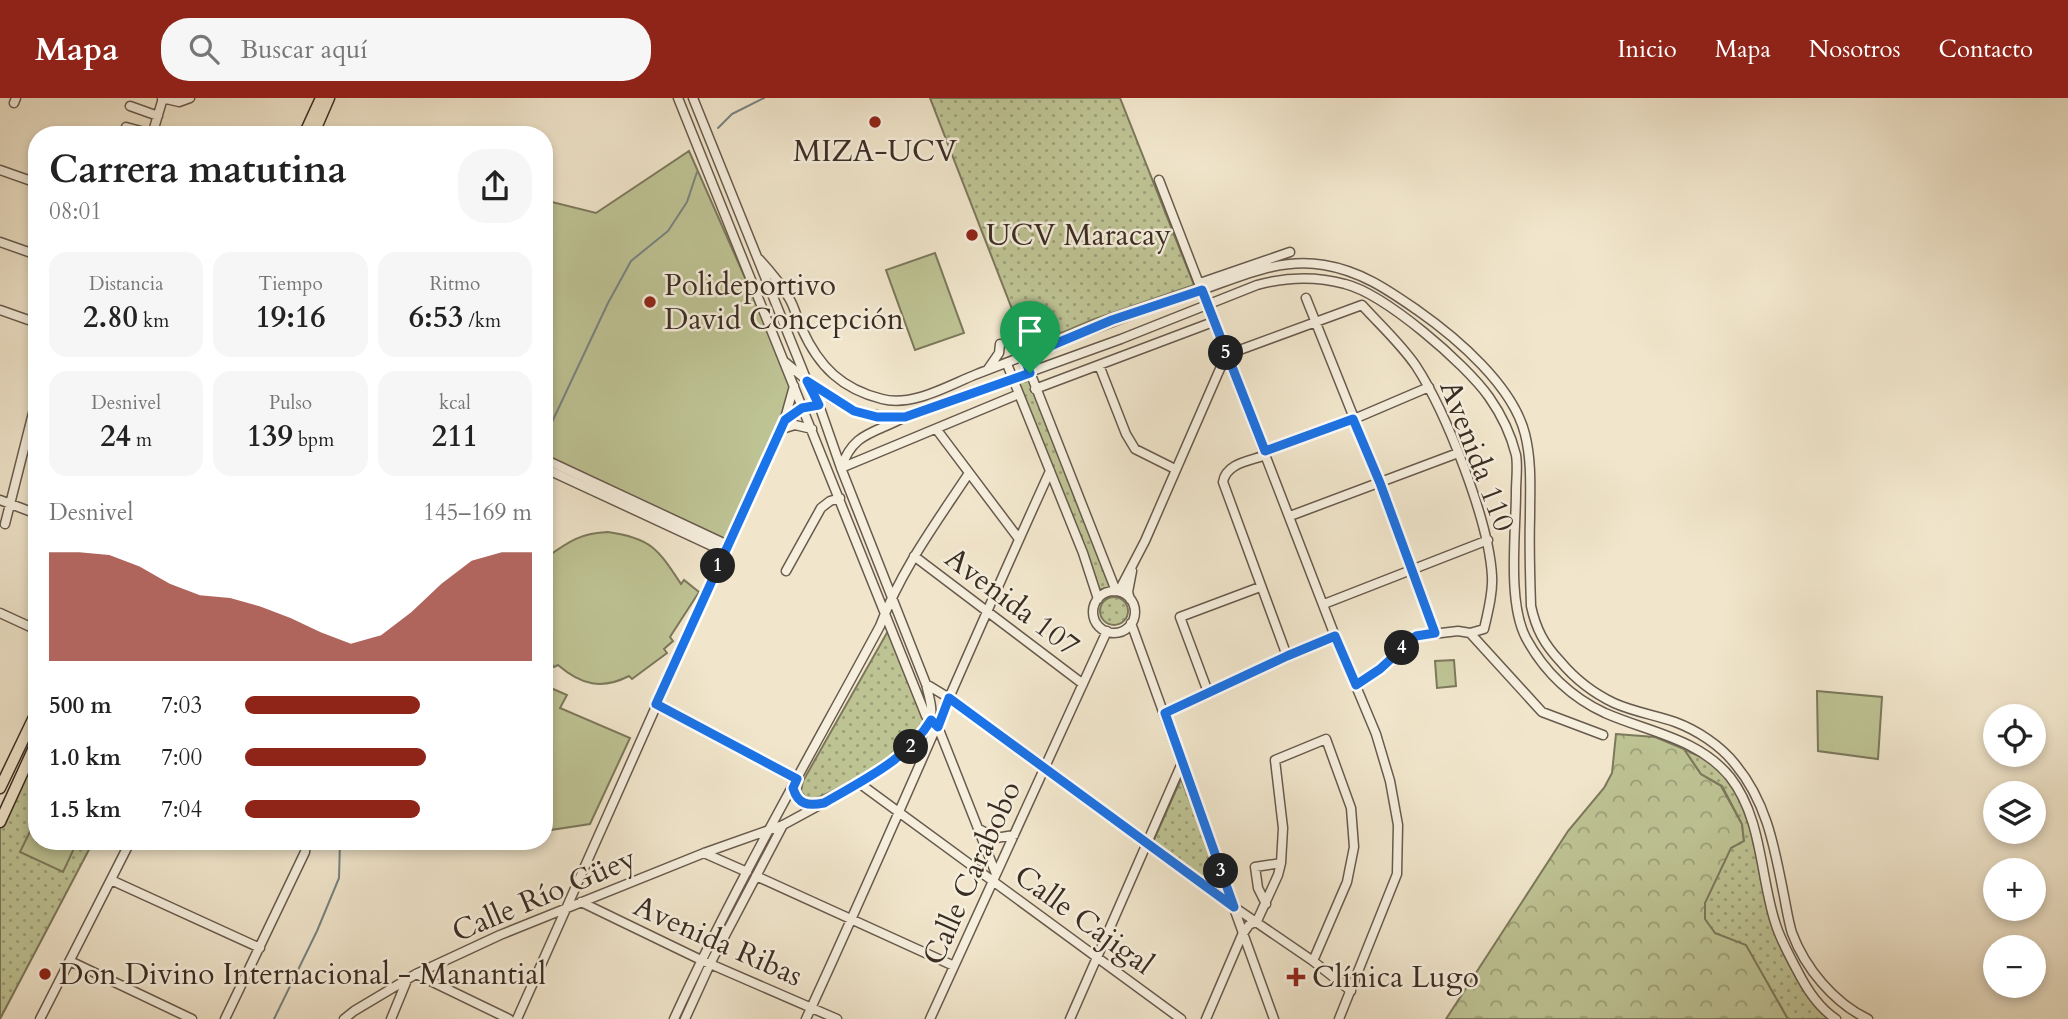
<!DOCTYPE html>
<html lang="es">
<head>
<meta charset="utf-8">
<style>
  body { margin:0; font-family:Cardo,serif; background:#f6f6f6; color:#222; height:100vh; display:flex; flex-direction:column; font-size:26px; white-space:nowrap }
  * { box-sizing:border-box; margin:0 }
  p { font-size:23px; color:#767676 }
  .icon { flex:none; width:38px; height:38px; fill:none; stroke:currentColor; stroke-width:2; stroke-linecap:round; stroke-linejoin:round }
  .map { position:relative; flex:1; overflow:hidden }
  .details { position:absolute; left:28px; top:28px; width:525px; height:724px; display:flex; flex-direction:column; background:#fff; border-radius:28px; box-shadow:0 4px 10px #0003 }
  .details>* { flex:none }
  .fabs { position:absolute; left:1983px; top:606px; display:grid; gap:14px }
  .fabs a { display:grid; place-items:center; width:63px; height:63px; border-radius:50%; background:#fff; box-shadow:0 4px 10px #0003; font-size:35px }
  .pin { position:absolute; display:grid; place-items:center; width:60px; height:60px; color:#fff; margin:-72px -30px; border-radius:50% 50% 50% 0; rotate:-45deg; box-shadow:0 0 7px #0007 }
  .pin .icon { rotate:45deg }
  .km { position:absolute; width:35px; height:35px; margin:-18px; border-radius:50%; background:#222; color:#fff; font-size:19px; line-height:35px; text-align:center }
  .round { display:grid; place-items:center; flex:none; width:74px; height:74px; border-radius:28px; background:#f6f6f6 }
  .overview { display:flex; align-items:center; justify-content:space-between; height:119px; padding:0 21px }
  h1 { font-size:38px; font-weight:800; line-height:52px }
  .stats { display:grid; grid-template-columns:repeat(3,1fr); gap:10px; height:119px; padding:7px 21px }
  .stats div { display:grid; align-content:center; border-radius:18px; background:#f6f6f6; text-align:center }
  .stats b { font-size:30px; font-weight:800 }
  .stats small { font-size:19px; font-weight:400 }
  .stats p { font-size:19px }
  .chart { height:196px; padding:14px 21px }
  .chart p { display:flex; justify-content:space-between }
  .chart svg { width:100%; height:126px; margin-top:7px; fill:#8f2418; opacity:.7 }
  ul { padding:0 21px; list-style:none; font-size:23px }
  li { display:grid; grid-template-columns:112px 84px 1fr; align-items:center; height:52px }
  li i { height:18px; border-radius:9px; background:#8f2418 }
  header { display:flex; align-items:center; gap:42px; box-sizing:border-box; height:98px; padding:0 35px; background:#8f2418; color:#fff }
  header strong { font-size:33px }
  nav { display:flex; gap:38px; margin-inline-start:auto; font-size:24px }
  .search { width:490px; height:63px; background:#f6f6f6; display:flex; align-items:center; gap:18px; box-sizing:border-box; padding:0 24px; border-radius:28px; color:#767676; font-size:26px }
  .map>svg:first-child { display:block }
</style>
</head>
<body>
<header>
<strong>Mapa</strong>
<div class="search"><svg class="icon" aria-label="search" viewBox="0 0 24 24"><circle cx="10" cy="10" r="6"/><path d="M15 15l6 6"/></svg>Buscar aquí</div>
<nav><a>Inicio</a><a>Mapa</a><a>Nosotros</a><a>Contacto</a></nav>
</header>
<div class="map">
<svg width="2068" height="921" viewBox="0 0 2068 921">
  <defs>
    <pattern id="forest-crowns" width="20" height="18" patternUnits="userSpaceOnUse" patternTransform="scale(1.75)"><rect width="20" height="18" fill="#bec394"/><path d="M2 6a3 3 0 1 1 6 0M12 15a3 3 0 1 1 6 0" fill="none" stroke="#9b9f78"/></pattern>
    <pattern id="park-dots" width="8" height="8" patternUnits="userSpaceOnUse" patternTransform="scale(1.75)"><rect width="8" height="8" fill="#bec394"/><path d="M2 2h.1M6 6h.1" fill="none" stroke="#9b9f78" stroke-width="1.8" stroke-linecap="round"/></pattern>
  </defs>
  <rect width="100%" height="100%" fill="#f1e6cc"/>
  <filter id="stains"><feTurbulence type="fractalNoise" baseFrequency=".00286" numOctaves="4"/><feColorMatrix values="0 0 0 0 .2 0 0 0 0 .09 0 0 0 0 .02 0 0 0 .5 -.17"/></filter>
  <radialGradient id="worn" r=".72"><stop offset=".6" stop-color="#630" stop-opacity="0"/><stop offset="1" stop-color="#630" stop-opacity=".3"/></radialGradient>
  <!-- forest -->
  <path fill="url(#forest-crowns)" stroke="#7c785c" stroke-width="2" d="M 1616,636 L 1655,639 L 1684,651 L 1701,676 L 1721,688 L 1742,726 L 1744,743 L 1715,835 L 1746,846 L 1788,921 L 1446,921 L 1568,733 L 1604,690 L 1612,675 Z"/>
  <!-- park -->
  <path fill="url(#park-dots)" stroke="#7c785c" stroke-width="2" d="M 930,0 L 1120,0 L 1194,187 L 1092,222 L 1043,243 L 1029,239 L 1019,229 Z
    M 1028,278 L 1110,489 L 1099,492 L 1016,283 Z
    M1100 513a14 14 0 1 1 28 0a14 14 0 1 1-28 0Z
    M 888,533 L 924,622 C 923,625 922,629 920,632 C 910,648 823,705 807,701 L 801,693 L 803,683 Z
    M 1684,651 L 1709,663 L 1729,679 L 1746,703 L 1775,826 L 1805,889 L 1836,921 L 1788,921 L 1746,847 L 1715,835 L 1705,821 L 1705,805 L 1731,750 L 1744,743 L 1742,726 L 1722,688 L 1701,676 Z
    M 37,654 L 37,744 L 93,744 L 0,921 L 0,731 Z
    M 1181,681 L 1228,800 L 1153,744 Z"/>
  <!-- pitch -->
  <path fill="#bec394" stroke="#7c785c" stroke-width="2" d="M 689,53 L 795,293 L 724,451 L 544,359 L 547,336 L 544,334 L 544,102 L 596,115 Z
    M 935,155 L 964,235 L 915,252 L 886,172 Z
    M 608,434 C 651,440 658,451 681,486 L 684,482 L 699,494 L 670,539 L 673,543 L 664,551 L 667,555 L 632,581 L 629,578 C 602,592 581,587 558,567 L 554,569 L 544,556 L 544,461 C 567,445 579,435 608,434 Z
    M 1454,562 L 1456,588 L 1437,590 L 1435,563 Z
    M 544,587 L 567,597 L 560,610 L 630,640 L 590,726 L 544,733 Z
    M 1817,593 L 1882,599 L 1878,661 L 1818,653 Z
    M 37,719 L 37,744 L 77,744 L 63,774 L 20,754 Z"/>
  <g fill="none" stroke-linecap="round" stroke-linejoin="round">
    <!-- stream -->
    <path stroke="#778382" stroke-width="2" d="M 718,30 L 732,16 L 764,0
      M 544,341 L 608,205 L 631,163 L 668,133 L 687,104 L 697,74
      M 274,921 L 317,833 L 339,780 L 340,744"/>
    <!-- minor casing -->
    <g stroke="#685a4d" stroke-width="11">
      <path id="minor" d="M 162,0 L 179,4 L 190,0
        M 678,0 L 926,618 L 938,629 L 996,776
        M 693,0 L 807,283 L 819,307 L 841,370 L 926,586 C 928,596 933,608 931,618 C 927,652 852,689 824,705 C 808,708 798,707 793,690
        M 14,5 L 16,0
        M 130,8 L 158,18
        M 126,29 L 152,36
        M 152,37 L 163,0
        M 0,72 L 37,85
        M 1159,82 L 1335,538 L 1376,636 L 1390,683 L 1398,727 L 1397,776 L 1339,921
        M 0,144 L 37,157
        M 759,161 C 770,173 781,186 789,200 C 795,210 797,221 802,231 C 819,269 842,291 882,301 C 913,309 949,287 977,276 C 1050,248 1122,219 1196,194 C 1238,180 1278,159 1324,167 C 1361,173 1388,192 1417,212 C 1457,240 1513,288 1525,336 C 1532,364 1530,391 1530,419 C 1529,449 1530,478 1531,508 C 1536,531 1544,546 1560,563 C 1575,581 1593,595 1614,605 C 1634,614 1655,617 1675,624 C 1697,632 1721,648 1735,666 C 1766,703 1774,747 1783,793 C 1786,807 1788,822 1792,835 C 1805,870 1834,905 1868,921
        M 1200,185 L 1290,154
        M 1306,200 L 1380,385 L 1435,535
        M 0,212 L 37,225
        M 1014,235 L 1022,246 L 1043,250
        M 1024,259 L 1116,493
        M 785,264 C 828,300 847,319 905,319 L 1121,241 L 1257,187 C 1286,179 1316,178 1345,186 C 1385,196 1466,266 1489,299 C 1501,316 1511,337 1516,357 C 1518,368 1516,382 1516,394 C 1516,434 1507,504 1526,540 C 1544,573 1571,599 1605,615 C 1648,634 1698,640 1730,679 C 1762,720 1760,777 1775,824 C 1780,841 1789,857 1797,872 C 1806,890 1819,910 1836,921
        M 1007,266 L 1083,455 L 1098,501
        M 1099,267 L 1126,336 L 1135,351 L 1175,371
        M 988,271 L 999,255 L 1000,246
        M 1035,291 L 1213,224
        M 785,322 L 802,310 L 819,307
        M 782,331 L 795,327 L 812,331
        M 937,332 L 1019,441
        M 1265,353 L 1354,321 L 1429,289
        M 1266,357 C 1250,363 1226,365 1223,384 L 1287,558
        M 544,361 L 728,447
        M 544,370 L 725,454
        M 841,370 L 1019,296
        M 841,370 C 853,335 872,336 903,320
        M 0,402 L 37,416
        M 1290,418 L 1458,355
        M 5,426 L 37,299
        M 914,458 L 1083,586
        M 786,473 L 821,410 L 830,403 L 840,400
        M1093 514a21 21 0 1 1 42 0a21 21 0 1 1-42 0Z
        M 1121,494 L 1121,489 L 1145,443 L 1226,257 L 1362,207 C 1380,227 1401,246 1416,268 C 1446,314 1489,423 1492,478 C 1493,495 1488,514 1484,531 L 1470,535
        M 1130,501 L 1128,494 L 1132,473
        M 1324,506 L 1488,442
        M 0,515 L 37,532
        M 1131,525 L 1274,921
        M 926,586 L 949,600 L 1234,809 L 1313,863 L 1351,893
        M 1356,587 L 1380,571 L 1416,538 L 1458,533 L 1470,535 L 1542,614 L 1603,637
        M 1208,594 L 1180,519 L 1260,489
        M 656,606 L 797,681
        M 1165,615 L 1287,558 L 1335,538
        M 859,685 L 1181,921
        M 981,732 L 996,740 L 1014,737
        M 704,755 L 747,774
        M 756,778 L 954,868
        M 111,782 L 260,850
        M 581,804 L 701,862 L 837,921
        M 1266,806 L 1258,790 L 1255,769 L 1281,765
        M 70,863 L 192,921
        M 416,876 L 509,921
        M 40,921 L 130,744
        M 225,921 L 305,754 L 306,746 L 304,744
        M 344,921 L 354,913 L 416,876 L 500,837 L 704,755 L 783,727 L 818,708
        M 391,921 L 407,882
        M 517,921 L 750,397 L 782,331 L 794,288
        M 674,921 C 735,787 810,658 880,528 C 901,472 936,425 969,375
        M 685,921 L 710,866 L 783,727
        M 806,921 C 890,739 967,555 1050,373
        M 930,921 L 1107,533
        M 1070,921 L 1182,665
        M 1206,921 L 1242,837 L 1249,827 L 1257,823 L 1278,777 L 1281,765 L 1283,730 L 1275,662 L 1326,641 L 1351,710 L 1354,749 L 1347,784 L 1313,863"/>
    </g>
    <!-- major casing -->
    <g stroke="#3a2c23" stroke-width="13">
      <path id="major" d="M 304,37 L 321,0
        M 313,37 L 329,0
        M 0,690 L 37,613
        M 0,724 L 37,643"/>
    </g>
    <!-- minor -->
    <use href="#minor" stroke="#f6efde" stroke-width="8"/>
    <!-- major -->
    <use href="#major" stroke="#f1e6cc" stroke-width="10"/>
  </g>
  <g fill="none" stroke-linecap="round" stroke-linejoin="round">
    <!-- route casing -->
    <g stroke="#fff" stroke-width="14">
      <path id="route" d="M 1202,192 L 1265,353 L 1353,321 L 1380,385 L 1435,535 L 1416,538 L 1380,571 L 1356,587 L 1335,538 L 1287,558 L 1165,615 L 1234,809 L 949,600 L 938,629 L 931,622 C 907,662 863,682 824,705 C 808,708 798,707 793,690 L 797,681 L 656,606 L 785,322 L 802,310 L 819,307 L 807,283 L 854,313 L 877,319 L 905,319 L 1030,275 L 1024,259 L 1112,222 Z"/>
    </g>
    <!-- route -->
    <use href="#route" stroke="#1a73e8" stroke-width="9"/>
  </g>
  <!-- markers -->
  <g fill="#8f2418" stroke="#f6efde" stroke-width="2.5">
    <circle cx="875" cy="24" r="7"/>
    <circle cx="972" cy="137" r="7"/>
    <circle cx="650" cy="204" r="7"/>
    <circle cx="45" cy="876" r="7"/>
    <path d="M1292.5 868.5h7v7h7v7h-7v7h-7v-7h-7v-7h7z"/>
  </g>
  <g text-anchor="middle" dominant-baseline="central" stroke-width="5" stroke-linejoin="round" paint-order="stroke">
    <!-- poi labels -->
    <g font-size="30" fill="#3a2c23" stroke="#f6efde" text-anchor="start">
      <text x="875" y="53" text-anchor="middle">MIZA-UCV</text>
      <text x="986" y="137">UCV Maracay</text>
      <text x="664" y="187">Polideportivo<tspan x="664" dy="34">David Concepción</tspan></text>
      <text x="59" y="876">Don Divino Internacional - Manantial</text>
      <text x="1312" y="879">Clínica Lugo</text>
    </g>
    <!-- street labels -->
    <g font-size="30" fill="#3a2c23" stroke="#f6efde">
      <text transform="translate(1477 358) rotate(69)">Avenida 110</text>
      <text transform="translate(1012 504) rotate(37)">Avenida 107</text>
      <text transform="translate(972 775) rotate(-66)">Calle Carabobo</text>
      <text transform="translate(544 797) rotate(-23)">Calle Río Güey</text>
      <text transform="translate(1084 822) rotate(36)">Calle Cajigal</text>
      <text transform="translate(718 843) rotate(24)">Avenida Ribas</text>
    </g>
  </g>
  <rect width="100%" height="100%" filter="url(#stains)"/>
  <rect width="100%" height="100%" fill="url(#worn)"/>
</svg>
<div class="fabs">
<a><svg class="icon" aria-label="locate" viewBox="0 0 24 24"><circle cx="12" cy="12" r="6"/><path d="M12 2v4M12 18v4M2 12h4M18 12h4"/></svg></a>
<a><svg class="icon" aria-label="layers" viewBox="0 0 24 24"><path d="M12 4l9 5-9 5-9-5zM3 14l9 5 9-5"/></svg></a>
<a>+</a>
<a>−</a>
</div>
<div class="pin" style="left:1030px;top:275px;background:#1e9e55"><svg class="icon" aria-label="arrive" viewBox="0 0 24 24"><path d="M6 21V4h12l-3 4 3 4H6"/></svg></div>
<b class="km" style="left:718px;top:468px">1</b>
<b class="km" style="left:911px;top:649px">2</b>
<b class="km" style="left:1221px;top:773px">3</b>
<b class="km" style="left:1402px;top:550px">4</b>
<b class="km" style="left:1226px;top:255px">5</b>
<section class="details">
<div class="overview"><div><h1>Carrera matutina</h1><p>08:01</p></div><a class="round"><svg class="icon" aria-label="share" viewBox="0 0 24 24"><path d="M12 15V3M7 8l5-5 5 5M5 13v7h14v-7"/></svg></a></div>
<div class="stats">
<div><p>Distancia</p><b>2.80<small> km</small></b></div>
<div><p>Tiempo</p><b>19:16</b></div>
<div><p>Ritmo</p><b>6:53<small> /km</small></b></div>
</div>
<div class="stats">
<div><p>Desnivel</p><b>24<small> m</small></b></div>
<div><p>Pulso</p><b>139<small> bpm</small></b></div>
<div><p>kcal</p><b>211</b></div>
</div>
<div class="chart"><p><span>Desnivel</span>145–169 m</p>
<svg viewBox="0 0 160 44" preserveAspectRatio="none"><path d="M0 44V6L10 6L20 7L30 11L40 17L50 21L60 22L70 25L80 29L90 34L100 38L110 35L120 27L130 17L140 9L150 6L160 6V44z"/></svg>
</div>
<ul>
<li><b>500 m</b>7:03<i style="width:61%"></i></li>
<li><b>1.0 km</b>7:00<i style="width:63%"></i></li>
<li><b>1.5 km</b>7:04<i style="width:61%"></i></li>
</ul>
</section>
</div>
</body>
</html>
